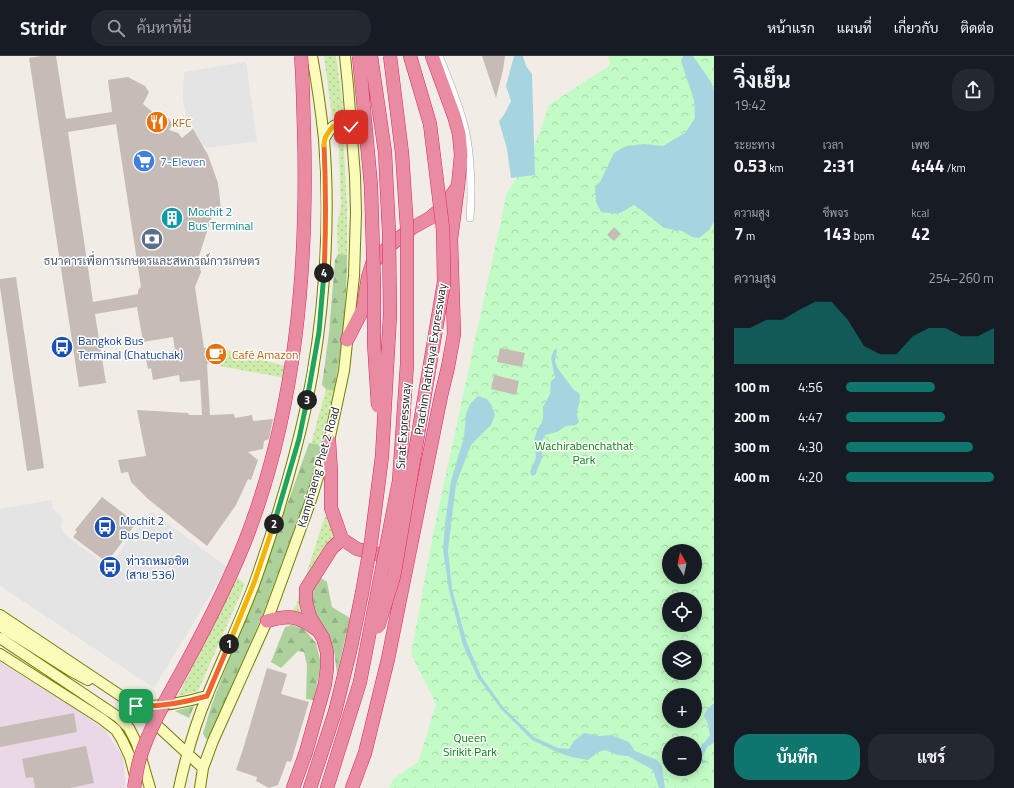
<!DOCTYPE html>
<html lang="th">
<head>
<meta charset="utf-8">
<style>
  body { margin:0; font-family:"Titillium Web",Sarabun,sans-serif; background:#242831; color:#f1f3f6; height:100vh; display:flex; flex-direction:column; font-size:15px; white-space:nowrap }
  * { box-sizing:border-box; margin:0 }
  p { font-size:13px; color:#9ea1a6 }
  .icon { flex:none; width:22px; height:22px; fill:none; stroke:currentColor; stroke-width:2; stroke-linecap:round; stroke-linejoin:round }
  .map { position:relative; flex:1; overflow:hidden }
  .sheet { display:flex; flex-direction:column; background:#171b24; width:300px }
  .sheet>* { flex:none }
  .needle { width:26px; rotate:351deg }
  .controls { position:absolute; left:662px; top:488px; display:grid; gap:8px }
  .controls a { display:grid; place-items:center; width:40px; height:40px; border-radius:50%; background:#171b24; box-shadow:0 2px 10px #0003; font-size:20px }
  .pin { position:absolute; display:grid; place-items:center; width:34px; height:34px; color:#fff; margin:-17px; border-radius:8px; box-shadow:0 2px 6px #0006 }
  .km { position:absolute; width:20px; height:20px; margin:-10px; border-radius:50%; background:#222; color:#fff; font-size:11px; line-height:20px; text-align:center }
  .round { display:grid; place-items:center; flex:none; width:42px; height:42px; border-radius:16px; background:#242831 }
  .headline { display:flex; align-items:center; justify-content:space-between; height:68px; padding:0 20px }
  h1 { font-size:22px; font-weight:700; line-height:30px }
  .stats { display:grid; grid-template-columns:repeat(3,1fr); gap:6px; height:68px; padding:4px 20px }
  .stats div { display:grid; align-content:center }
  .stats b { font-size:17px; font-weight:700 }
  .stats small { font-size:11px; font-weight:400 }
  .stats p { font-size:11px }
  .chart { height:112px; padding:8px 20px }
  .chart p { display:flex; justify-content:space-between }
  .chart svg { width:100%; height:72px; margin-top:4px; fill:#0f766e; opacity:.7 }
  .cta { display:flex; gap:8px; margin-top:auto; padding:8px 20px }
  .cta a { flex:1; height:46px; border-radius:16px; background:#0f766e; color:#fff; font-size:16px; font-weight:700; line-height:46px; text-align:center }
  .cta a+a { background:#242831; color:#f1f3f6 }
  ul { padding:0 20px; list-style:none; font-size:13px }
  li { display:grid; grid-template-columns:64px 48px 1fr; align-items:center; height:30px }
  li i { height:10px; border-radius:5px; background:#0f766e }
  header { display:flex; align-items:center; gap:24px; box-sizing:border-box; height:56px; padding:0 20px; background:#171b24; border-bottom:1px solid #363941 }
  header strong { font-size:19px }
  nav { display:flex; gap:22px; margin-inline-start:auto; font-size:14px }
  .search { width:280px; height:36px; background:#242831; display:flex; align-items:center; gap:10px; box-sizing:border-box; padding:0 14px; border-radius:16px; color:#9ea1a6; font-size:15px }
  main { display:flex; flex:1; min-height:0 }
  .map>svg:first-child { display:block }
</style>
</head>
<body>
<header>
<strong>Stridr</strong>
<div class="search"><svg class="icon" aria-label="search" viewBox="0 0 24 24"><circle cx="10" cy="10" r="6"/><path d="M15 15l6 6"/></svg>ค้นหาที่นี่</div>
<nav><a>หน้าแรก</a><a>แผนที่</a><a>เกี่ยวกับ</a><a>ติดต่อ</a></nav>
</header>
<main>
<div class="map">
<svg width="714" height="732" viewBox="0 0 714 732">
  <defs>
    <pattern id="grass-dots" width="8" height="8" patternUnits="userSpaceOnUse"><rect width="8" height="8" fill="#cdecab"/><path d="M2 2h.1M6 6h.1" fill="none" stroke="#b0ca93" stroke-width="1.8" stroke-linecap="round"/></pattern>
    <pattern id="forest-firs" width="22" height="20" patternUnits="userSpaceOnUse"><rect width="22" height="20" fill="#acd19a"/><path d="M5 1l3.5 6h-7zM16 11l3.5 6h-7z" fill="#94b384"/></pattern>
    <pattern id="park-crowns" width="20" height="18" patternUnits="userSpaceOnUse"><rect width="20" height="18" fill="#c3fbc6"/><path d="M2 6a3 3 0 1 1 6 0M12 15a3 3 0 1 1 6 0" fill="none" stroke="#a7d7aa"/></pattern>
  </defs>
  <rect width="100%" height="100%" fill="#f1ede6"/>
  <!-- railway -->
  <path fill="#ead8e7" d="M 0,606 L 82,657 L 105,674 L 123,701 L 126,732 L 0,732 Z"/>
  <!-- grass -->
  <path fill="url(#grass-dots)" d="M 324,0 L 336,0 L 344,58 L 340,57 L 333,59 L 332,61 Z
    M 343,72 L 347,151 L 347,199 L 338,198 L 337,169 L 341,150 L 338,73 Z
    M 221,290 L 230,295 L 289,311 L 286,322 L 219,310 L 213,307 L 223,305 Z
    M 326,333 L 334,335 L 321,389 L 311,388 Z
    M 325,460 L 330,464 L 335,482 L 305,522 L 303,536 L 305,560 L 293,554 L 296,550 Z
    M 235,520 L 245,528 L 198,635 L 178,640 Z"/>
  <!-- forest -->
  <path fill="url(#forest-firs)" d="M 338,198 L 347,199 C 347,245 342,290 334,335 L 326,333 L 322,329 L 329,277 L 335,204 Z
    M 309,387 L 321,389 L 307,439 L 263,558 L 211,677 L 208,683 L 205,682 L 203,677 L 212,648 L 292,435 Z
    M 318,520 L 327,526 L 332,551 L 350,562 L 337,618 L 334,594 L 318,564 L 313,552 L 312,538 Z
    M 292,569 L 304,573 L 316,587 L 321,608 L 314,644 L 306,643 L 307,610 L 304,596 L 298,595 L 281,612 L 271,606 L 285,571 Z
    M 194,650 L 189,662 L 175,655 Z"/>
  <!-- park -->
  <path fill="url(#park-crowns)" fill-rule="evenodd" d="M 608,0 L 714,0 L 714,732 L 389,732 L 394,722 L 418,706 L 436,648 L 411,598 L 434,473 L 507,136 L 530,103 L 549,49 L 610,9 ZM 669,495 L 695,495 L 695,521 L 669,521 ZM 669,543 L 695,543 L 695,569 L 669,569 ZM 669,591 L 695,591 L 695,617 L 669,617 ZM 669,639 L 695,639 L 695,665 L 669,665 ZM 669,687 L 695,687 L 695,713 L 669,713 Z"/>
  <!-- parking -->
  <path fill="#e4e4e4" d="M 246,6 L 257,85 L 206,92 L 187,68 L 183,43 L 184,16 Z
    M 52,444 L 53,453 L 63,462 L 61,470 L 63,477 L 108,511 L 151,455 L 227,511 L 154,632 L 0,530 L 0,453 Z"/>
  <!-- water -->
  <path fill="#a6d5e0" d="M 514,0 L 523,0 L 526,10 L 532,18 L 535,119 L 511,122 L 507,93 L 499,65 L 504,59 L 511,45 L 506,30 Z
    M 683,0 L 693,0 L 711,26 L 714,34 L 714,166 L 709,174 L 699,182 L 692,181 L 682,175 L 664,172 L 644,156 L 634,149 C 629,151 624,156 619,157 C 613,158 607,157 601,156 L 596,146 L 595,130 L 600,126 L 614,97 L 626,90 L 644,88 L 663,90 L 685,77 L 695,62 L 694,44 L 681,5 Z
    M 557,293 L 555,305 L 558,313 L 574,334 L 579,337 C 583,350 573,351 579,366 L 576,369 L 566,370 L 557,376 L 545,379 C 540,386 543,394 542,402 C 540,408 537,412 536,418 L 532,420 L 530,416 L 536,402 L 534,384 L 538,372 L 543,365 L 543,351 L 550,338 L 551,325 L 555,322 L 551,302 L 554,294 Z
    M 478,340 L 487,343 L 492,350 L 495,359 L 491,369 L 471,389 L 456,428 L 448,494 L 452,533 L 467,587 L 481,620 L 503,651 L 534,681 L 558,692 L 569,693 L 574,685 L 584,677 L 599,680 L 611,679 L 629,686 L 635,695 L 657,704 L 662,711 L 665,732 L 659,732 L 653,714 L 628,700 L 617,699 L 605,694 L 598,696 L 588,704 L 571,701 L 557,696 L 532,684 L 501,653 L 478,622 L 463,589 L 449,534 L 443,494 L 445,468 L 451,425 L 464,381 L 466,358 L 470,348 Z
    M 713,648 L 714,648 L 714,687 L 707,691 L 702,702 L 706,707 L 698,707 L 697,696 L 710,679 L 708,668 L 704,660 L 708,652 Z"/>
  <!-- building -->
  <path fill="#c6bcb5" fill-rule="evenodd" d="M 41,0 L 56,0 L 66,63 L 112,56 L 108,24 L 128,21 L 145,30 L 149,36 L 143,48 L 162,64 L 166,60 L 173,68 L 169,74 L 178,77 L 182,82 L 193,73 L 208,99 L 218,127 L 221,153 L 215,151 L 198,203 L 201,216 L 195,231 L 204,292 L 221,290 L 223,305 L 207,308 L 210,359 L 234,358 L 235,362 L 252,359 L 253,365 L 273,363 L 269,383 L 264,385 L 263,393 L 248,396 L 258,404 L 251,424 L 248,423 L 236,449 L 207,490 L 148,443 L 131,426 L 128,416 L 121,417 L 118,404 L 146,400 L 137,354 L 188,357 L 189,359 L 202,359 L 200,324 L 180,326 L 179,319 L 153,324 L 151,312 L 148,313 L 145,299 L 175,295 L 173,281 L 143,286 L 137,251 L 95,258 L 106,327 L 79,331 L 29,2 ZM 116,68 L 141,231 L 138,234 L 138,238 L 93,246 L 68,76 Z
    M 482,0 L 505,0 L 503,14 L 496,42 Z
    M 614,171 L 621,178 L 614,185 L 607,179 Z
    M 16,221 L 44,412 L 27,415 L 0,231 L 0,223 Z
    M 500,292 L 525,297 L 522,311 L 497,306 Z
    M 494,319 L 519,325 L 516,339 L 491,333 Z
    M 102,441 L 136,467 L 111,501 L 108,500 L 105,505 L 73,481 L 77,476 L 75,474 Z
    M 267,612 L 287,618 L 281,638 L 309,646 L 291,706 L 287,705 L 278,729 L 269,732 L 256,725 L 257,721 L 236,714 L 243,693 Z
    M 74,657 L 77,676 L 0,691 L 0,671 Z
    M 86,690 L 94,727 L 70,732 L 35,732 L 33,721 L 26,722 L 22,703 Z"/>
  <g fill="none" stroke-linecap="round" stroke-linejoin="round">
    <!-- street casing -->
    <g stroke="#a7a7a7" stroke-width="8">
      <path id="street" d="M 439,0 C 449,24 459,48 465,73 C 471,99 472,135 470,162"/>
    </g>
    <!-- secondary casing -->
    <g stroke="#747d01" stroke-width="12">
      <path id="secondary" d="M 324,83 C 332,69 335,65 351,71
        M 0,559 L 136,650 L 203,712
        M 0,570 L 71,615 L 88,624
        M 0,582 L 118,661 L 129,672 L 137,688 L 150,732
        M 0,598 L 102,663 L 116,674 L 122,684 L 130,701 L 135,720
        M 136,650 C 161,651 183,647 207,640
        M 179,732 C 186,700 195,668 208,638 C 223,601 241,564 255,526 C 275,469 293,410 306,351 C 324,267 331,168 324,83 C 321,55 317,27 312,0
        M 200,732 L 203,712 L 213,685 L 267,565 L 310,447 L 329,385 L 344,315 L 354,220 L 356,157 L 355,120 L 348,30 L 345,0"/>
    </g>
    <!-- highway casing -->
    <g stroke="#e1226a" stroke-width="14">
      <path id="highway" d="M 410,0 L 430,68
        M 347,284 L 363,253 L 368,221 L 372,208 L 388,191 L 412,172 L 430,162 L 444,150 L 458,130 L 461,99 L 459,78 L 454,60 L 432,0
        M 329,385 L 331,416 L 331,452 L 342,483 L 357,493 L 395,502
        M 267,565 C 288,559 297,559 316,573
        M 293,732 L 306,696 L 325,628 L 327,612 L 327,596 L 323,582 L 310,561 L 306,546 L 306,533 L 332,492 L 342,483
        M 310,732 L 335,656 L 351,591 L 362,537
        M 327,732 L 360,626
        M 352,732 L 365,697 L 388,603 L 441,340 L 448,311 L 454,278 L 451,183 L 458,130"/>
    </g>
    <!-- street -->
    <use href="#street" stroke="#fff" stroke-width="7"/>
    <!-- secondary -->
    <use href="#secondary" stroke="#fafcba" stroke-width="10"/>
    <!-- highway -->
    <use href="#highway" stroke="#ea8ca1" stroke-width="13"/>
    <!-- highway-bridge casing -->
    <g stroke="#e1226a" stroke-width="14" stroke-linecap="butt">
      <path id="highway-bridge" d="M 359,0 L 371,130 L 374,229 L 374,287 L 378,350
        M 362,537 L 371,486 L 382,400 L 390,259 L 389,177 L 385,96 L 371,0
        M 378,571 L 394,520 L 444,226 L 443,174 L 430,68
        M 360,626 L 399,425 L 407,308 L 407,172 L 402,97 L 390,0
        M 134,732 C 136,722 137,711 140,702 C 151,667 172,634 189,602 C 209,565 228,527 244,488 C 296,356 308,214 304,73 C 303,49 303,24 301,0"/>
    </g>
    <!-- highway-bridge -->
    <use href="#highway-bridge" stroke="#ea8ca1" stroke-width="13"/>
  </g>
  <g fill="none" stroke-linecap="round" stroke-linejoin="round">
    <!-- split-1 casing -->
    <g stroke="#fff" stroke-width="8">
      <path id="split-1" d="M 136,650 C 161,651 183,647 207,640 L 229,588"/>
    </g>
    <!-- split-2 casing -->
    <g stroke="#fff" stroke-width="8">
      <path id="split-2" d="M 229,588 L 254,527 L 274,468"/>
    </g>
    <!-- split-3 casing -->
    <g stroke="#fff" stroke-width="8">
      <path id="split-3" d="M 274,468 L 299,383 L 307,344"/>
    </g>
    <!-- split-4 casing -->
    <g stroke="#fff" stroke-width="8">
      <path id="split-4" d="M 307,344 L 319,276 L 324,217"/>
    </g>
    <!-- split-5 casing -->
    <g stroke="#fff" stroke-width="8">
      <path id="split-5" d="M 324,217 C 326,174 326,132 324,89"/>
    </g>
    <!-- split-6 casing -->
    <g stroke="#fff" stroke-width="8">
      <path id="split-6" d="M 324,89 C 324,84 325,81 328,77 C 334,66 341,67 351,71"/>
    </g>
    <!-- split-1 -->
    <use href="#split-1" stroke="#f0652b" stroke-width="5"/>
    <!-- split-2 -->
    <use href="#split-2" stroke="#f5b400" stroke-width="5"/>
    <!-- split-3 -->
    <use href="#split-3" stroke="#22a559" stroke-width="5"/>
    <!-- split-4 -->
    <use href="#split-4" stroke="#22a559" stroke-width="5"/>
    <!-- split-5 -->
    <use href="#split-5" stroke="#f0652b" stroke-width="5"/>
    <!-- split-6 -->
    <use href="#split-6" stroke="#f5b400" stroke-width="5"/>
  </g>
  <!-- icons -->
  <defs>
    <g id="restaurant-disc" transform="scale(1.15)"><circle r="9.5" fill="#e8710a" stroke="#fff"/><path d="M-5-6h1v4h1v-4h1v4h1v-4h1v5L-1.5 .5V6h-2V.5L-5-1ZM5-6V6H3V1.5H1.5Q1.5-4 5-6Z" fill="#fff"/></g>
    <g id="supermarket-disc" transform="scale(1.15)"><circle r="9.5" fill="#3f7fe0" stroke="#fff"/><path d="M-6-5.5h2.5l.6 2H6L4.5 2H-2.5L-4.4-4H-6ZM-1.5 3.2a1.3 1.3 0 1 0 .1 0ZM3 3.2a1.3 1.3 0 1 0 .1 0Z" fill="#fff"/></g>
    <g id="building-disc" transform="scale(1.15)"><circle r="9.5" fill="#0f9aa8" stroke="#fff"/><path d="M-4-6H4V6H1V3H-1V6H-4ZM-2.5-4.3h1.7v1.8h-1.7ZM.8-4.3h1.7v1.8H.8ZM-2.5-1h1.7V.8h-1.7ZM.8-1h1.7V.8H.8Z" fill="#fff"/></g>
    <g id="bank-disc" transform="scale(1.15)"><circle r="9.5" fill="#5c6f8a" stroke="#fff"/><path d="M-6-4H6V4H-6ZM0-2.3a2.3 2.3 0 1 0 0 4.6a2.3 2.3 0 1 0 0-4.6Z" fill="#fff"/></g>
    <g id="bus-disc" transform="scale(1.15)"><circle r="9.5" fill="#1a4fb4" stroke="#fff"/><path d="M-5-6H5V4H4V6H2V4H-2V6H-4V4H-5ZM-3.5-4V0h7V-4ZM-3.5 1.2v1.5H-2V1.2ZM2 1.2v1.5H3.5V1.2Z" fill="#fff"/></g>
    <g id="cafe-disc" transform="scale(1.15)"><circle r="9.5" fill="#e8710a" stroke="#fff"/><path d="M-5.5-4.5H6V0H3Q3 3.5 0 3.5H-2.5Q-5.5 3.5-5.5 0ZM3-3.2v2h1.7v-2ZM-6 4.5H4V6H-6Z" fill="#fff"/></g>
  </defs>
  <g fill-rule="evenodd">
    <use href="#restaurant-disc" x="157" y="66"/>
    <use href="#supermarket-disc" x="144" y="105"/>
    <use href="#building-disc" x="172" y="162"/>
    <use href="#bank-disc" x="152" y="183"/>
    <use href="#bus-disc" x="62" y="291"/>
    <use href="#cafe-disc" x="216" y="298"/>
    <use href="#bus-disc" x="105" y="471"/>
    <use href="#bus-disc" x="110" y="511"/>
  </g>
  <g text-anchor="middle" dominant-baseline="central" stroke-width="3" stroke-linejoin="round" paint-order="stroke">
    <!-- food labels -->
    <g font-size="12" fill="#c56008" stroke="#fff" text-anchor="start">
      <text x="172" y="66">KFC</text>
      <text x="232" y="298">Café Amazon</text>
    </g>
    <!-- shop labels -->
    <g font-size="12" fill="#366cbe" stroke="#fff" text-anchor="start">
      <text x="160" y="105">7-Eleven</text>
    </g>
    <!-- culture labels -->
    <g font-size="12" fill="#0d838f" stroke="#fff" text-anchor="start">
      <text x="188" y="155">Mochit 2<tspan x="188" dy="14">Bus Terminal</tspan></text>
    </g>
    <!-- service labels -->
    <g font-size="12" fill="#4e5e75" stroke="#fff">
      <text x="152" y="204">ธนาคารเพื่อการเกษตรและสหกรณ์การเกษตร</text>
    </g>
    <!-- transit labels -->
    <g font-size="12" fill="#164399" stroke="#fff" text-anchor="start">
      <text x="78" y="284">Bangkok Bus<tspan x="78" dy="14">Terminal (Chatuchak)</tspan></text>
      <text x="120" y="464">Mochit 2<tspan x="120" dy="14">Bus Depot</tspan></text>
      <text x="126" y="504">ท่ารถหมอชิต<tspan x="126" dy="14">(สาย 536)</tspan></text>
    </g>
    <!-- street labels -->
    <g font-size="12" fill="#202020" stroke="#fff">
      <text transform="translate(430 303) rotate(-81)">Prachim Ratthaya Expressway</text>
      <text transform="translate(403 370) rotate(-86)">Sirat Expressway</text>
      <text transform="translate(318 411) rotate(-74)">Kamphaeng Phet 2 Road</text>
    </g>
    <!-- park labels -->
    <g font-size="12" fill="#08840e" stroke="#fff">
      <text x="584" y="389">Wachirabenchathat<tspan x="584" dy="14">Park</tspan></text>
      <text x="470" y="681">Queen<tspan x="470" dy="14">Sirikit Park</tspan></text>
    </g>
  </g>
</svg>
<div class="controls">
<a><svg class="needle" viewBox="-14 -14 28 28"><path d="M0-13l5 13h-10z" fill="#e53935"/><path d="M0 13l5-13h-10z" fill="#9ea1a6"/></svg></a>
<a><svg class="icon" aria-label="locate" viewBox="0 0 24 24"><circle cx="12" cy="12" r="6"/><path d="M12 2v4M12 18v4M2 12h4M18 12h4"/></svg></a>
<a><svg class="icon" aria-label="layers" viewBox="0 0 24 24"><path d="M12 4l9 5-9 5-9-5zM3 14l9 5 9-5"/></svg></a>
<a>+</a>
<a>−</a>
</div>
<div class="pin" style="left:136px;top:650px;background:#1e9e55"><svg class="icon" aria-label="arrive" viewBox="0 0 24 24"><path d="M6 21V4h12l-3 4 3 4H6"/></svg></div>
<div class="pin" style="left:351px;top:71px;background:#d93025"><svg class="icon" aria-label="check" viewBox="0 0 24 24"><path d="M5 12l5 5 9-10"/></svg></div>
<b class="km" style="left:229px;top:588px">1</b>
<b class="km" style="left:274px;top:468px">2</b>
<b class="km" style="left:307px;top:344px">3</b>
<b class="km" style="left:324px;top:217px">4</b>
</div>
<section class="sheet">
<div class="headline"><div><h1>วิ่งเย็น</h1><p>19:42</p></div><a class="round"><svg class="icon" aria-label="share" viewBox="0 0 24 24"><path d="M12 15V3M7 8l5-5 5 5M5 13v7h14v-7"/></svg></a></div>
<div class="stats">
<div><p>ระยะทาง</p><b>0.53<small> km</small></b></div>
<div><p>เวลา</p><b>2:31</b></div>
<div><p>เพซ</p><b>4:44<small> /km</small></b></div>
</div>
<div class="stats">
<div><p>ความสูง</p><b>7<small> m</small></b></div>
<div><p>ชีพจร</p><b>143<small> bpm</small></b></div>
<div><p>kcal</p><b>42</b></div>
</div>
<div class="chart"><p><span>ความสูง</span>254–260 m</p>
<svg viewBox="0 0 160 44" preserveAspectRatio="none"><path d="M0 44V22L10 22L20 17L30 17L40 11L50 6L60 6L70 17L80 33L90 38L100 38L110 27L120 22L130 22L140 27L150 27L160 22V44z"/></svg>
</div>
<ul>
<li><b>100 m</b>4:56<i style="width:60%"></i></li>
<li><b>200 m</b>4:47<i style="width:67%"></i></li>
<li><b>300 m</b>4:30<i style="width:86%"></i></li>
<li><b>400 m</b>4:20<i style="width:100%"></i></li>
</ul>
<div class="cta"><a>บันทึก</a><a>แชร์</a></div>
</section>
</main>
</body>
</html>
